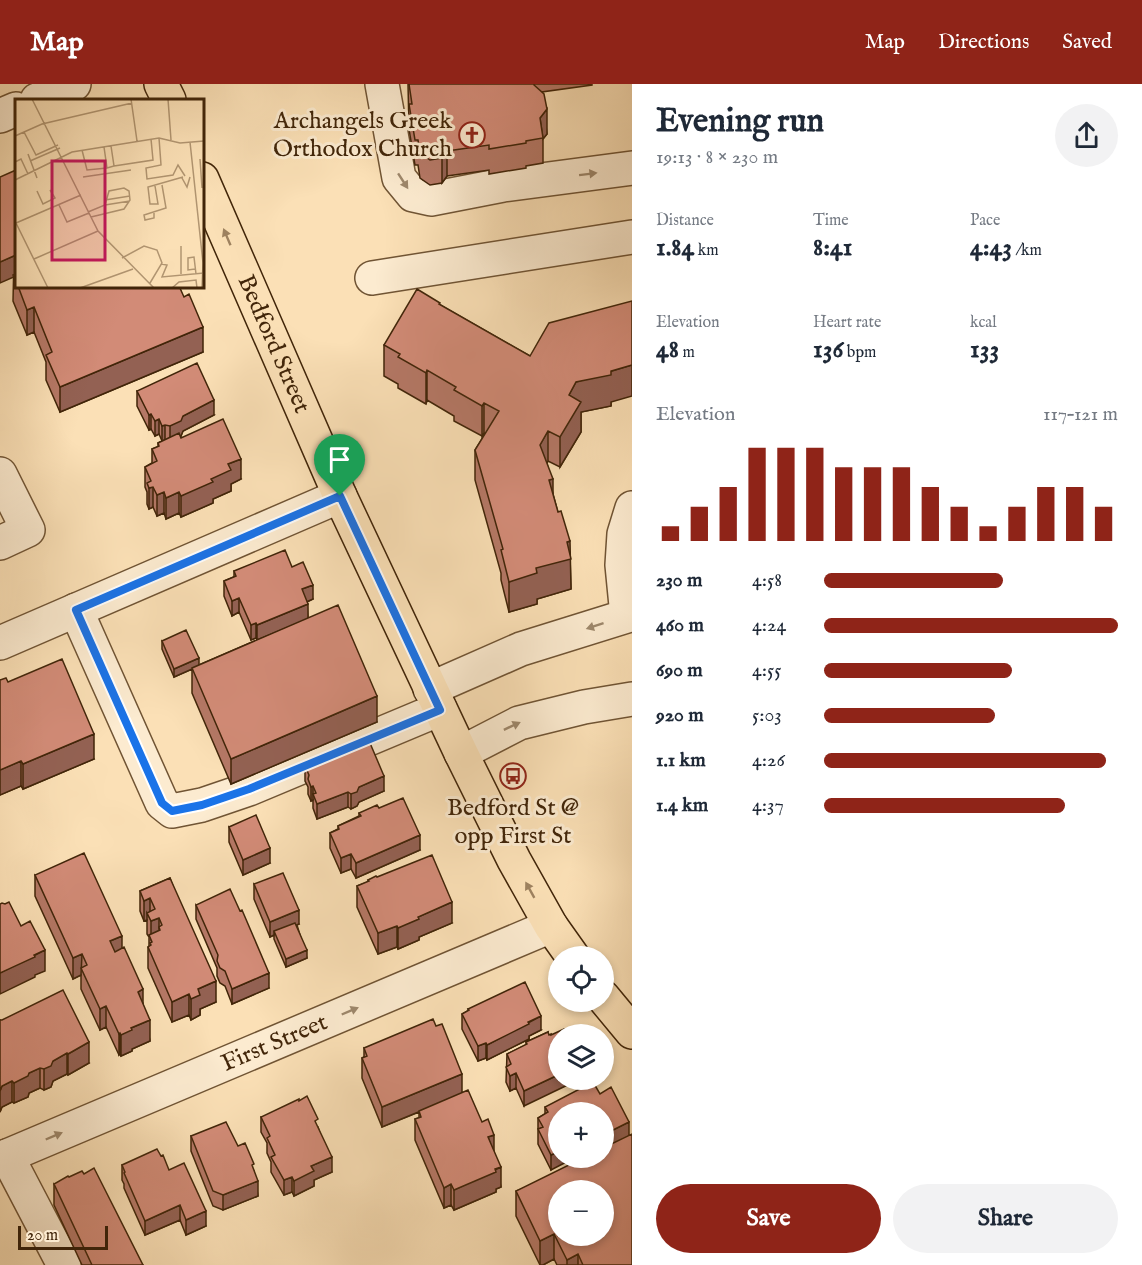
<!DOCTYPE html>
<html lang="en">
<head>
<meta charset="utf-8">
<style>
  body { margin:0; font-family:"IM FELL English",serif; background:#f2f2f3; color:#1f2937; height:100vh; display:flex; flex-direction:column; font-size:22px; white-space:nowrap }
  * { box-sizing:border-box; margin:0 }
  p { font-size:20px; color:#747a83 }
  .icon { flex:none; width:33px; height:33px; fill:none; stroke:currentColor; stroke-width:2; stroke-linecap:round; stroke-linejoin:round }
  .map { position:relative; flex:1; overflow:hidden }
  .details { display:flex; flex-direction:column; background:#fff; width:510px }
  .details>* { flex:none }
  .buttons { position:absolute; left:548px; top:862px; display:grid; gap:12px }
  .buttons a { display:grid; place-items:center; width:66px; height:66px; border-radius:50%; background:#fff; box-shadow:0 3px 9px #0003; font-size:30px }
  .scale { position:absolute; left:18px; bottom:15px; width:90px; box-sizing:border-box; padding-left:6px; border:3px solid #412509; border-top:0; font-size:16px; line-height:21px; white-space:nowrap; color:#412509; -webkit-text-stroke:4px #fcebd0; paint-order:stroke }
  .pin { position:absolute; display:grid; place-items:center; width:51px; height:51px; color:#fff; margin:-62px -26px; border-radius:50% 50% 50% 0; rotate:-45deg; box-shadow:0 0 6px #0007 }
  .pin .icon { rotate:45deg }
  .round { display:grid; place-items:center; flex:none; width:63px; height:63px; border-radius:32px; background:#f2f2f3 }
  .overview { display:flex; align-items:center; justify-content:space-between; height:102px; padding:0 24px }
  h1 { font-size:33px; font-weight:700; line-height:45px }
  .figures { display:grid; grid-template-columns:repeat(3,1fr); gap:9px; height:102px; padding:6px 24px }
  .figures div { display:grid; align-content:center }
  .figures b { font-size:26px; font-weight:700 }
  .figures small { font-size:16px; font-weight:400 }
  .figures p { font-size:16px }
  .chart { height:168px; padding:12px 24px }
  .chart p { display:flex; justify-content:space-between }
  .chart svg { width:100%; height:108px; margin-top:6px; stroke:#8f2418; stroke-width:6 }
  .action { display:flex; gap:12px; margin-top:auto; padding:12px 24px }
  .action a { flex:1; height:69px; border-radius:36px; background:#8f2418; color:#fff; font-size:24px; font-weight:700; line-height:69px; text-align:center }
  .action a+a { background:#f2f2f3; color:#1f2937 }
  ul { padding:0 24px; list-style:none; font-size:20px }
  li { display:grid; grid-template-columns:96px 72px 1fr; align-items:center; height:45px }
  li i { height:15px; border-radius:8px; background:#8f2418 }
  header { display:flex; align-items:center; gap:36px; box-sizing:border-box; height:84px; padding:0 30px; background:#8f2418; color:#fff }
  header strong { font-size:28px }
  nav { display:flex; gap:33px; margin-inline-start:auto; font-size:21px }
  main { display:flex; flex:1; min-height:0 }
  .map>svg:first-child { display:block }
</style>
</head>
<body>
<header>
<strong>Map</strong>
<nav><a>Map</a><a>Directions</a><a>Saved</a></nav>
</header>
<main>
<div class="map">
<svg width="632" height="1181" viewBox="0 0 632 1181">
  <rect width="100%" height="100%" fill="#fbe0b6"/>
  <filter id="stains"><feTurbulence type="fractalNoise" baseFrequency=".00333" numOctaves="4"/><feColorMatrix values="0 0 0 0 .2 0 0 0 0 .09 0 0 0 0 .02 0 0 0 .5 -.17"/></filter>
  <radialGradient id="worn" r=".72"><stop offset=".6" stop-color="#630" stop-opacity="0"/><stop offset="1" stop-color="#630" stop-opacity=".3"/></radialGradient>
  <g fill="none" stroke-linecap="round" stroke-linejoin="round">
    <!-- minor casing -->
    <g stroke="#705434" stroke-width="36">
      <g id="minor">
        <path d="M 382,0 L 399,94 L 413,111 L 431,115 L 503,101 L 632,84"/>
        <path d="M 37,16 L 74,0"/>
        <path d="M 0,32 L 16,25"/>
        <path d="M 372,194 L 632,153"/>
        <path d="M 0,390 L 28,446 L 0,459"/>
        <path d="M 76,526 L 162,719 L 172,727 L 202,721 L 249,705 L 440,625"/>
        <path d="M 0,559 L 340,412"/>
        <path d="M 430,605 L 521,565 L 627,532 L 622,481 L 624,450 L 632,424"/>
        <path d="M 461,669 L 519,639 L 584,623 L 632,615"/>
        <path d="M 7,1072 L 64,1181"/>
        <path id="s1" d="M 0,1075 L 551,842"/>
      </g>
    </g>
    <!-- major casing -->
    <g stroke="#412509" stroke-width="36">
      <g id="major">
        <path d="M 161,0 L 169,16"/>
        <path id="s2" d="M 202,95 L 340,412 L 461,669 L 514,776 L 551,842 L 573,873"/>
        <path d="M 603,913 L 632,948"/>
      </g>
    </g>
    <!-- minor -->
    <use href="#minor" stroke="#fcebd0" stroke-width="33"/>
    <!-- major -->
    <use href="#major" stroke="#fbe0b6" stroke-width="33"/>
  </g>
  <!-- wall -->
  <path fill="#b57866" stroke="#412509" stroke-width="1.5" d="M 408,0 L 592,0 L 592,1 L 542,8 L 547,50 L 543,55 L 543,79 L 526,82 L 526,84 L 489,90 L 489,86 L 447,92 L 442,99 L 430,101 L 420,94 L 418,81 L 415,81 L 409,45 Z
    M 16,86 L 16,202 L 179,202 L 203,268 L 60,328 L 46,296 L 46,278 L 34,248 L 27,251 L 13,217 Z
    M 440,221 L 530,272 L 611,318 L 611,322 L 581,328 L 581,348 L 560,383 L 548,377 L 547,379 L 553,410 L 570,472 L 571,505 L 537,515 L 537,520 L 509,528 L 501,496 L 501,489 L 475,396 L 475,366 L 485,350 L 484,349 L 482,352 L 454,337 L 454,332 L 427,316 L 426,320 L 398,304 L 398,300 L 384,292 L 384,261 Z
    M 137,307 L 214,331 L 183,347 L 181,352 L 180,352 L 241,395 L 231,400 L 231,407 L 213,415 L 213,419 L 181,433 L 179,429 L 166,435 L 164,429 L 157,432 L 153,423 L 149,425 L 147,420 L 147,408 L 145,403 L 145,383 L 152,379 L 152,365 L 158,363 L 158,359 L 162,357 L 159,350 L 155,352 L 151,345 L 149,346 L 137,322 Z
    M 292,483 L 313,515 L 307,518 L 308,534 L 377,638 L 231,700 L 192,609 L 192,585 L 174,593 L 162,565 L 162,557 L 199,581 L 257,556 L 256,554 L 251,556 L 239,528 L 232,532 L 224,512 L 224,497 L 234,493 L 234,487 Z
    M 0,596 L 8,598 L 94,675 L 23,705 L 21,702 L 0,711 Z
    M 348,661 L 384,707 L 359,718 L 357,722 L 351,725 L 348,723 L 317,735 L 313,724 L 313,716 L 311,717 L 308,710 L 308,703 L 305,697 L 305,682 L 348,663 Z
    M 379,724 L 420,766 L 356,794 L 351,785 L 341,789 L 330,764 L 330,749 L 338,745 L 338,742 L 359,732 L 359,729 Z
    M 229,743 L 270,779 L 243,791 L 229,758 Z
    M 35,791 L 122,865 L 143,920 L 150,957 L 132,965 L 132,967 L 121,972 L 120,970 L 119,971 L 106,943 L 100,946 L 81,905 L 81,891 L 73,895 L 35,812 Z
    M 377,793 L 452,839 L 419,853 L 419,856 L 398,865 L 397,863 L 378,870 L 357,823 L 357,802 L 368,798 L 368,796 Z
    M 170,794 L 216,918 L 200,925 L 200,931 L 191,936 L 189,931 L 172,938 L 148,884 L 148,863 L 149,862 L 149,853 L 147,850 L 147,836 L 144,837 L 140,827 L 140,807 Z
    M 254,800 L 299,840 L 297,841 L 307,874 L 286,883 L 274,855 L 274,851 L 270,853 L 254,815 Z
    M 196,821 L 269,904 L 232,920 L 225,902 L 220,899 L 217,892 L 217,884 L 196,835 Z
    M 468,925 L 541,946 L 529,952 L 529,955 L 487,976 L 486,974 L 478,977 L 462,945 L 462,930 L 468,927 Z
    M 0,936 L 89,979 L 68,991 L 67,990 L 53,997 L 51,1003 L 44,1006 L 40,1004 L 29,1009 L 28,1013 L 14,1019 L 12,1018 L 2,1023 L 0,1028 Z
    M 548,948 L 524,1022 L 516,1004 L 510,1007 L 506,998 L 507,970 L 526,961 L 526,958 Z
    M 364,964 L 462,1008 L 494,1068 L 501,1103 L 496,1105 L 496,1108 L 454,1126 L 451,1121 L 444,1124 L 415,1056 L 415,1035 L 419,1034 L 419,1028 L 382,1043 L 362,994 L 362,974 L 364,973 Z
    M 600,1010 L 629,1051 L 632,1181 L 557,1181 L 554,1175 L 543,1181 L 540,1181 L 516,1132 L 516,1107 L 603,1074 L 603,1029 L 551,1086 L 538,1060 L 538,1034 L 545,1030 L 545,1023 Z
    M 261,1033 L 318,1043 L 332,1088 L 314,1096 L 314,1102 L 294,1112 L 292,1108 L 284,1111 L 271,1088 L 271,1078 L 267,1069 L 267,1059 L 261,1048 Z
    M 191,1052 L 238,1062 L 254,1087 L 258,1112 L 223,1126 L 213,1122 L 191,1067 Z
    M 122,1081 L 169,1086 L 206,1142 L 186,1151 L 180,1136 L 145,1151 L 124,1104 L 124,1100 L 122,1096 Z
    M 54,1100 L 143,1181 L 82,1181 L 54,1121 Z"/>
  <!-- shaded-wall -->
  <path fill="#936153" stroke="#412509" stroke-width="1.5" d="M 547,25 L 547,50 L 543,55 L 540,34 Z
    M 447,67 L 447,92 L 442,99 L 442,74 Z
    M 16,171 L 16,192 L 0,199 L 0,178 Z
    M 34,223 L 34,248 L 27,251 L 27,226 Z
    M 203,243 L 203,268 L 60,328 L 60,303 Z
    M 632,281 L 632,312 L 611,318 L 611,322 L 581,328 L 581,348 L 560,383 L 560,353 L 569,311 L 576,298 Z
    M 427,286 L 427,316 L 426,320 L 426,289 Z
    M 214,316 L 214,331 L 183,347 L 181,352 L 170,357 L 170,342 L 183,332 Z
    M 484,319 L 484,349 L 482,352 L 482,322 Z
    M 151,330 L 151,345 L 149,346 L 149,331 Z
    M 159,335 L 159,350 L 155,352 L 155,337 Z
    M 165,341 L 165,356 L 162,357 L 162,342 Z
    M 548,347 L 548,377 L 540,391 L 540,361 Z
    M 241,375 L 241,395 L 231,400 L 231,407 L 213,415 L 213,419 L 181,433 L 181,412 L 211,395 L 228,380 Z
    M 553,395 L 553,426 L 549,396 Z
    M 153,403 L 153,423 L 149,425 L 149,404 Z
    M 164,408 L 164,429 L 157,432 L 157,411 Z
    M 179,408 L 179,429 L 166,435 L 166,414 Z
    M 570,457 L 571,505 L 537,515 L 537,520 L 509,528 L 509,498 L 536,484 L 567,458 Z
    M 313,501 L 313,515 L 302,520 L 302,505 Z
    M 239,514 L 239,528 L 232,532 L 232,517 Z
    M 308,520 L 308,535 L 257,556 L 257,541 Z
    M 256,539 L 256,554 L 251,556 L 251,541 Z
    M 199,574 L 199,582 L 174,593 L 174,585 Z
    M 377,612 L 377,638 L 231,700 L 231,675 Z
    M 94,650 L 94,675 L 23,705 L 23,680 Z
    M 21,677 L 21,702 L 0,711 L 0,686 Z
    M 384,692 L 384,707 L 359,718 L 357,722 L 351,725 L 351,710 L 359,703 Z
    M 313,702 L 313,716 L 311,717 L 311,703 Z
    M 348,708 L 348,723 L 317,735 L 317,720 Z
    M 420,751 L 420,766 L 356,794 L 356,779 Z
    M 270,764 L 270,779 L 243,791 L 243,776 Z
    M 351,770 L 351,785 L 341,789 L 341,774 Z
    M 150,814 L 150,834 L 147,829 L 147,836 L 144,837 L 144,817 Z
    M 452,818 L 452,839 L 419,853 L 419,856 L 398,865 L 398,844 L 418,833 Z
    M 299,826 L 299,840 L 275,850 L 274,847 L 274,851 L 270,853 L 270,838 Z
    M 159,834 L 159,855 L 151,856 L 151,837 Z
    M 397,842 L 397,863 L 378,870 L 378,849 Z
    M 122,852 L 122,873 L 110,878 L 110,857 Z
    M 45,866 L 45,887 L 35,891 L 35,893 L 0,910 L 0,889 Z
    M 307,866 L 307,874 L 286,883 L 286,875 Z
    M 82,870 L 81,891 L 73,895 L 73,874 Z
    M 269,889 L 269,904 L 232,920 L 232,905 Z
    M 216,897 L 216,918 L 200,925 L 200,931 L 191,936 L 191,915 L 198,905 Z
    M 143,905 L 143,926 L 138,908 Z
    M 189,910 L 189,931 L 172,938 L 172,918 Z
    M 106,922 L 106,943 L 100,946 L 100,925 Z
    M 541,932 L 541,946 L 529,952 L 529,955 L 487,976 L 487,961 Z
    M 150,936 L 150,957 L 132,965 L 132,967 L 121,972 L 121,951 L 131,944 Z
    M 120,949 L 120,970 L 119,971 L 119,950 Z
    M 89,958 L 89,979 L 68,991 L 68,970 Z
    M 486,959 L 486,974 L 478,977 L 478,962 Z
    M 67,969 L 67,990 L 53,997 L 51,1003 L 44,1006 L 44,985 L 53,977 Z
    M 40,984 L 40,1004 L 29,1009 L 28,1013 L 14,1019 L 14,999 L 29,989 Z
    M 516,989 L 516,1004 L 510,1007 L 510,992 Z
    M 462,990 L 462,1010 L 382,1043 L 382,1023 Z
    M 558,991 L 558,996 L 578,996 L 524,1022 L 524,1007 Z
    M 12,997 L 12,1018 L 2,1023 L 0,1028 L 0,1007 L 2,1002 Z
    M 629,1038 L 629,1052 L 603,1066 L 603,1051 Z
    M 494,1051 L 494,1072 L 488,1053 Z
    M 558,1068 L 558,1074 L 574,1074 L 551,1086 L 551,1071 Z
    M 332,1073 L 332,1088 L 314,1096 L 314,1102 L 294,1112 L 294,1097 L 311,1082 Z
    M 501,1083 L 501,1103 L 496,1105 L 496,1108 L 454,1126 L 454,1106 Z
    M 292,1093 L 292,1108 L 284,1111 L 284,1096 Z
    M 258,1097 L 258,1112 L 223,1126 L 223,1111 Z
    M 451,1100 L 451,1121 L 444,1124 L 444,1104 Z
    M 180,1121 L 180,1136 L 145,1151 L 145,1137 Z
    M 206,1127 L 206,1142 L 186,1151 L 186,1136 Z
    M 554,1150 L 554,1175 L 543,1181 L 540,1181 L 540,1157 Z
    M 578,1170 L 578,1181 L 567,1181 L 567,1176 Z"/>
  <!-- building -->
  <path fill="#d28b77" stroke="#412509" stroke-width="1.5" fill-rule="evenodd" d="M 409,0 L 534,0 L 534,1 L 544,10 L 547,25 L 540,34 L 543,54 L 526,57 L 526,59 L 489,65 L 489,61 L 447,67 L 442,74 L 430,76 L 420,69 L 418,56 L 415,56 L 409,20 L 412,20 Z
    M 16,86 L 16,171 L 0,178 L 0,93 Z
    M 16,190 L 16,199 L 13,191 Z
    M 18,202 L 179,202 L 184,213 L 189,210 L 203,243 L 60,303 L 46,271 L 52,268 L 34,223 L 27,226 Z
    M 417,205 L 440,219 L 439,220 L 530,272 L 549,239 L 632,217 L 632,281 L 611,287 L 611,291 L 576,298 L 569,311 L 581,318 L 560,353 L 548,347 L 540,361 L 553,395 L 549,396 L 558,428 L 561,427 L 570,457 L 567,458 L 571,475 L 536,484 L 537,489 L 509,498 L 501,466 L 503,465 L 475,366 L 499,327 L 484,319 L 482,322 L 454,306 L 456,303 L 427,286 L 426,289 L 398,273 L 400,270 L 384,261 Z
    M 197,279 L 214,316 L 183,332 L 181,337 L 170,342 L 165,341 L 162,342 L 159,335 L 155,337 L 151,330 L 149,331 L 137,307 Z
    M 223,335 L 241,375 L 228,380 L 231,386 L 211,395 L 213,398 L 181,412 L 179,408 L 166,414 L 164,408 L 157,411 L 153,403 L 149,404 L 147,399 L 151,397 L 145,383 L 157,377 L 152,365 L 159,362 L 158,359 L 179,349 L 181,354 Z
    M 285,466 L 292,483 L 303,478 L 313,501 L 302,505 L 308,520 L 257,541 L 256,539 L 251,541 L 239,514 L 232,517 L 224,497 L 236,492 L 234,487 Z
    M 338,521 L 377,612 L 231,675 L 192,584 Z
    M 186,546 L 199,574 L 174,585 L 162,557 Z
    M 62,575 L 94,650 L 23,680 L 21,677 L 0,686 L 0,596 L 6,594 L 8,598 Z
    M 367,652 L 384,692 L 359,703 L 357,708 L 351,710 L 348,708 L 317,720 L 313,710 L 316,709 L 313,702 L 311,703 L 308,695 L 309,691 L 305,682 L 349,663 L 348,661 Z
    M 403,714 L 420,751 L 356,779 L 351,770 L 341,774 L 330,749 L 339,745 L 338,742 L 361,732 L 359,729 L 377,721 L 379,724 Z
    M 256,731 L 270,764 L 243,776 L 229,743 Z
    M 84,769 L 122,852 L 110,857 L 115,868 L 124,863 L 143,905 L 138,908 L 150,936 L 131,944 L 132,946 L 121,951 L 120,949 L 119,950 L 106,922 L 100,925 L 81,884 L 87,881 L 82,870 L 73,874 L 35,791 Z
    M 432,771 L 452,818 L 418,833 L 419,835 L 398,844 L 397,842 L 378,849 L 357,802 L 369,797 L 368,796 L 376,792 L 377,793 Z
    M 283,789 L 299,826 L 270,838 L 254,800 Z
    M 170,794 L 216,897 L 198,905 L 200,911 L 191,915 L 189,910 L 172,918 L 148,863 L 151,861 L 150,859 L 152,858 L 149,851 L 160,846 L 159,843 L 162,841 L 159,834 L 151,837 L 147,829 L 155,825 L 150,814 L 144,817 L 140,807 Z
    M 230,805 L 240,827 L 242,826 L 269,889 L 232,905 L 225,887 L 220,884 L 217,877 L 218,871 L 196,821 Z
    M 9,818 L 21,842 L 30,837 L 45,866 L 34,871 L 35,873 L 0,889 L 0,820 L 2,819 L 5,820 Z
    M 295,839 L 307,866 L 286,875 L 274,847 Z
    M 525,898 L 541,932 L 528,938 L 529,940 L 487,961 L 486,959 L 478,962 L 462,930 L 469,926 L 468,925 Z
    M 63,906 L 89,958 L 68,970 L 67,969 L 53,977 L 51,982 L 44,985 L 40,984 L 29,989 L 28,992 L 14,999 L 12,997 L 2,1002 L 0,1007 L 0,936 L 2,936 Z
    M 433,935 L 436,942 L 442,940 L 462,990 L 382,1023 L 362,974 L 367,972 L 364,964 Z
    M 564,945 L 567,951 L 558,951 L 558,991 L 524,1007 L 516,989 L 510,992 L 506,983 L 511,980 L 507,970 L 527,960 L 526,958 L 548,948 L 549,951 L 551,950 L 551,951 Z
    M 593,998 L 600,1010 L 611,1003 L 629,1038 L 603,1051 L 603,1029 L 558,1029 L 558,1068 L 551,1071 L 538,1045 L 543,1043 L 538,1034 L 548,1028 L 545,1023 Z
    M 468,1006 L 482,1038 L 488,1035 L 494,1051 L 488,1053 L 501,1083 L 495,1085 L 496,1088 L 454,1106 L 451,1100 L 444,1104 L 415,1035 L 421,1033 L 419,1027 Z
    M 307,1012 L 318,1035 L 315,1037 L 332,1073 L 311,1082 L 314,1087 L 294,1097 L 292,1093 L 284,1096 L 271,1073 L 275,1071 L 267,1054 L 270,1052 L 261,1033 L 299,1015 L 299,1017 Z
    M 226,1038 L 238,1062 L 245,1059 L 254,1080 L 252,1081 L 258,1097 L 223,1111 L 213,1107 L 191,1052 Z
    M 632,1050 L 632,1181 L 583,1181 L 578,1170 L 567,1176 L 554,1150 L 540,1157 L 516,1107 L 583,1074 L 603,1074 L 603,1064 ZM 558,1107 L 603,1107 L 603,1152 L 558,1152 Z
    M 157,1065 L 161,1072 L 163,1071 L 169,1086 L 184,1079 L 206,1127 L 186,1136 L 180,1121 L 145,1137 L 124,1089 L 125,1088 L 122,1081 Z
    M 94,1084 L 143,1181 L 92,1181 L 54,1100 L 68,1092 L 69,1093 L 82,1087 L 84,1090 Z"/>
  <!-- one-way arrows -->
  <defs><path id="oneway-solid" d="M-6-.8H1V-3.2L6.5 0L1 3.2V.8H-6Z" transform="scale(1.5)"/></defs>
  <g fill="#9e886c">
    <use href="#oneway-solid" transform="translate(588 90) rotate(-7)"/>
    <use href="#oneway-solid" transform="translate(403 97) rotate(57)"/>
    <use href="#oneway-solid" transform="translate(595 542) rotate(162)"/>
    <use href="#oneway-solid" transform="translate(512 642) rotate(-25)"/>
    <use href="#oneway-solid" transform="translate(350 927) rotate(-23)"/>
    <use href="#oneway-solid" transform="translate(54 1052) rotate(-23)"/>
  </g>
  <g fill="#9e8260">
    <use href="#oneway-solid" transform="translate(227 153) rotate(-113)"/>
    <use href="#oneway-solid" transform="translate(530 806) rotate(-119)"/>
  </g>
  <g fill="none" stroke-linecap="round" stroke-linejoin="round">
    <!-- route casing -->
    <g stroke="#fff" stroke-width="12">
      <path id="route" d="M 340,412 L 440,626 L 249,705 L 202,721 L 172,727 L 162,719 L 76,526 Z"/>
    </g>
    <!-- route -->
    <use href="#route" stroke="#1a73e8" stroke-width="8"/>
  </g>
  <!-- icons -->
  <defs>
    <g id="church-ring" transform="scale(1.35)"><circle r="9.5" fill="#fcebd0" stroke="#8f2418" stroke-width="1.5"/><path d="M-1.2-6h2.4v3.5h3.3v2.4h-3.3V6h-2.4V-.1h-3.3v-2.4h3.3Z" fill="#8f2418"/></g>
    <g id="bus-ring" transform="scale(1.35)"><circle r="9.5" fill="#fcebd0" stroke="#8f2418" stroke-width="1.5"/><path d="M-5-6H5V4H4V6H2V4H-2V6H-4V4H-5ZM-3.5-4V0h7V-4ZM-3.5 1.2v1.5H-2V1.2ZM2 1.2v1.5H3.5V1.2Z" fill="#8f2418"/></g>
  </defs>
  <g fill-rule="evenodd">
    <use href="#church-ring" x="472" y="51"/>
    <use href="#bus-ring" x="513" y="692"/>
  </g>
  <g text-anchor="middle" dominant-baseline="central" stroke-width="6" stroke-linejoin="round" paint-order="stroke">
    <!-- poi labels -->
    <g font-size="24" fill="#412509" stroke="#fcebd0" text-anchor="end">
      <text x="452" y="37">Archangels Greek<tspan x="452" dy="28">Orthodox Church</tspan></text>
      <text x="513" y="724" text-anchor="middle">Bedford St @<tspan x="513" dy="28">opp First St</tspan></text>
    </g>
    <!-- street labels -->
    <g font-size="24" fill="#412509" stroke="#fcebd0">
      <text stroke="none"><textPath href="#s2" startOffset="180">Bedford Street</textPath></text>
      <text stroke="none"><textPath href="#s1" startOffset="298">First Street</textPath></text>
    </g>
  </g>
  <!-- overview -->
  <g transform="translate(15 15)">
    <rect width="189" height="189" fill="#fbe0b6"/>
    <path fill="none" stroke="#b19571" stroke-width="1.5" d="M 17,0 L 83,132 L 139,189M 116,0 L 122,42M 153,0 L 156,41M 9,33 L 21,56 L 43,46M 0,37 L 27,25 L 117,4M 144,39 L 146,66 L 131,69 L 132,80 L 158,76 L 163,66 L 170,77M 175,43 L 188,164 L 187,189M 89,48 L 92,69M 67,51 L 72,71 L 92,69 L 99,67 L 96,47M 13,55 L 22,79M 185,60 L 187,89M 15,62 L 45,49M 0,63 L 6,60 L 13,75M 99,67 L 138,61 L 136,40M 68,78 L 116,71M 167,79 L 172,88 L 175,78M 0,81 L 57,53 L 144,39 L 165,44 L 189,42M 140,87 L 143,105 L 135,105 L 133,88 L 168,78M 22,92 L 28,105 L 40,99 L 35,91M 90,101 L 115,97M 44,106 L 52,123 L 74,114M 90,106 L 115,102M 73,113 L 90,106 L 94,92 L 109,89 L 114,92 L 115,101 L 109,110 L 76,118M 139,114 L 139,119 L 130,121 L 129,116 L 151,109 L 147,86M 0,122 L 33,189M 1,124 L 66,96M 107,159 L 129,147 L 142,151 L 147,164 L 135,184M 19,160 L 83,132M 146,165 L 152,166 L 147,178 L 189,174M 180,170 L 173,171 L 173,159 L 179,158 L 181,175M 166,175 L 166,147M 65,189 L 118,170M 157,189 L 164,183 L 181,181 L 182,189"/>
    <path fill="#c2185b" fill-opacity="0.15" stroke="#c2185b" stroke-width="3" d="M 37,62 L 90,62 L 90,161 L 37,161 Z"/>
    <rect width="189" height="189" fill="none" stroke="#412509" stroke-width="3"/>
  </g>
  <rect width="100%" height="100%" filter="url(#stains)"/>
  <rect width="100%" height="100%" fill="url(#worn)"/>
</svg>
<div class="buttons">
<a><svg class="icon" aria-label="locate" viewBox="0 0 24 24"><circle cx="12" cy="12" r="6"/><path d="M12 2v4M12 18v4M2 12h4M18 12h4"/></svg></a>
<a><svg class="icon" aria-label="layers" viewBox="0 0 24 24"><path d="M12 4l9 5-9 5-9-5zM3 14l9 5 9-5"/></svg></a>
<a>+</a>
<a>−</a>
</div>
<div class="scale">20 m</div>
<div class="pin" style="left:340px;top:412px;background:#1e9e55"><svg class="icon" aria-label="arrive" viewBox="0 0 24 24"><path d="M6 21V4h12l-3 4 3 4H6"/></svg></div>
</div>
<section class="details">
<div class="overview"><div><h1>Evening run</h1><p>19:13 · 8 × 230 m</p></div><a class="round"><svg class="icon" aria-label="share" viewBox="0 0 24 24"><path d="M12 15V3M7 8l5-5 5 5M5 13v7h14v-7"/></svg></a></div>
<div class="figures">
<div><p>Distance</p><b>1.84<small> km</small></b></div>
<div><p>Time</p><b>8:41</b></div>
<div><p>Pace</p><b>4:43<small> /km</small></b></div>
</div>
<div class="figures">
<div><p>Elevation</p><b>48<small> m</small></b></div>
<div><p>Heart rate</p><b>136<small> bpm</small></b></div>
<div><p>kcal</p><b>133</b></div>
</div>
<div class="chart"><p><span>Elevation</span>117–121 m</p>
<svg viewBox="0 0 160 44" preserveAspectRatio="none"><path d="M5 44V38M15 44V30M25 44V22M35 44V6M45 44V6M55 44V6M65 44V14M75 44V14M85 44V14M95 44V22M105 44V30M115 44V38M125 44V30M135 44V22M145 44V22M155 44V30"/></svg>
</div>
<ul>
<li><b>230 m</b>4:58<i style="width:61%"></i></li>
<li><b>460 m</b>4:24<i style="width:100%"></i></li>
<li><b>690 m</b>4:55<i style="width:64%"></i></li>
<li><b>920 m</b>5:03<i style="width:58%"></i></li>
<li><b>1.1 km</b>4:26<i style="width:96%"></i></li>
<li><b>1.4 km</b>4:37<i style="width:82%"></i></li>
</ul>
<div class="action"><a>Save</a><a>Share</a></div>
</section>
</main>
</body>
</html>
